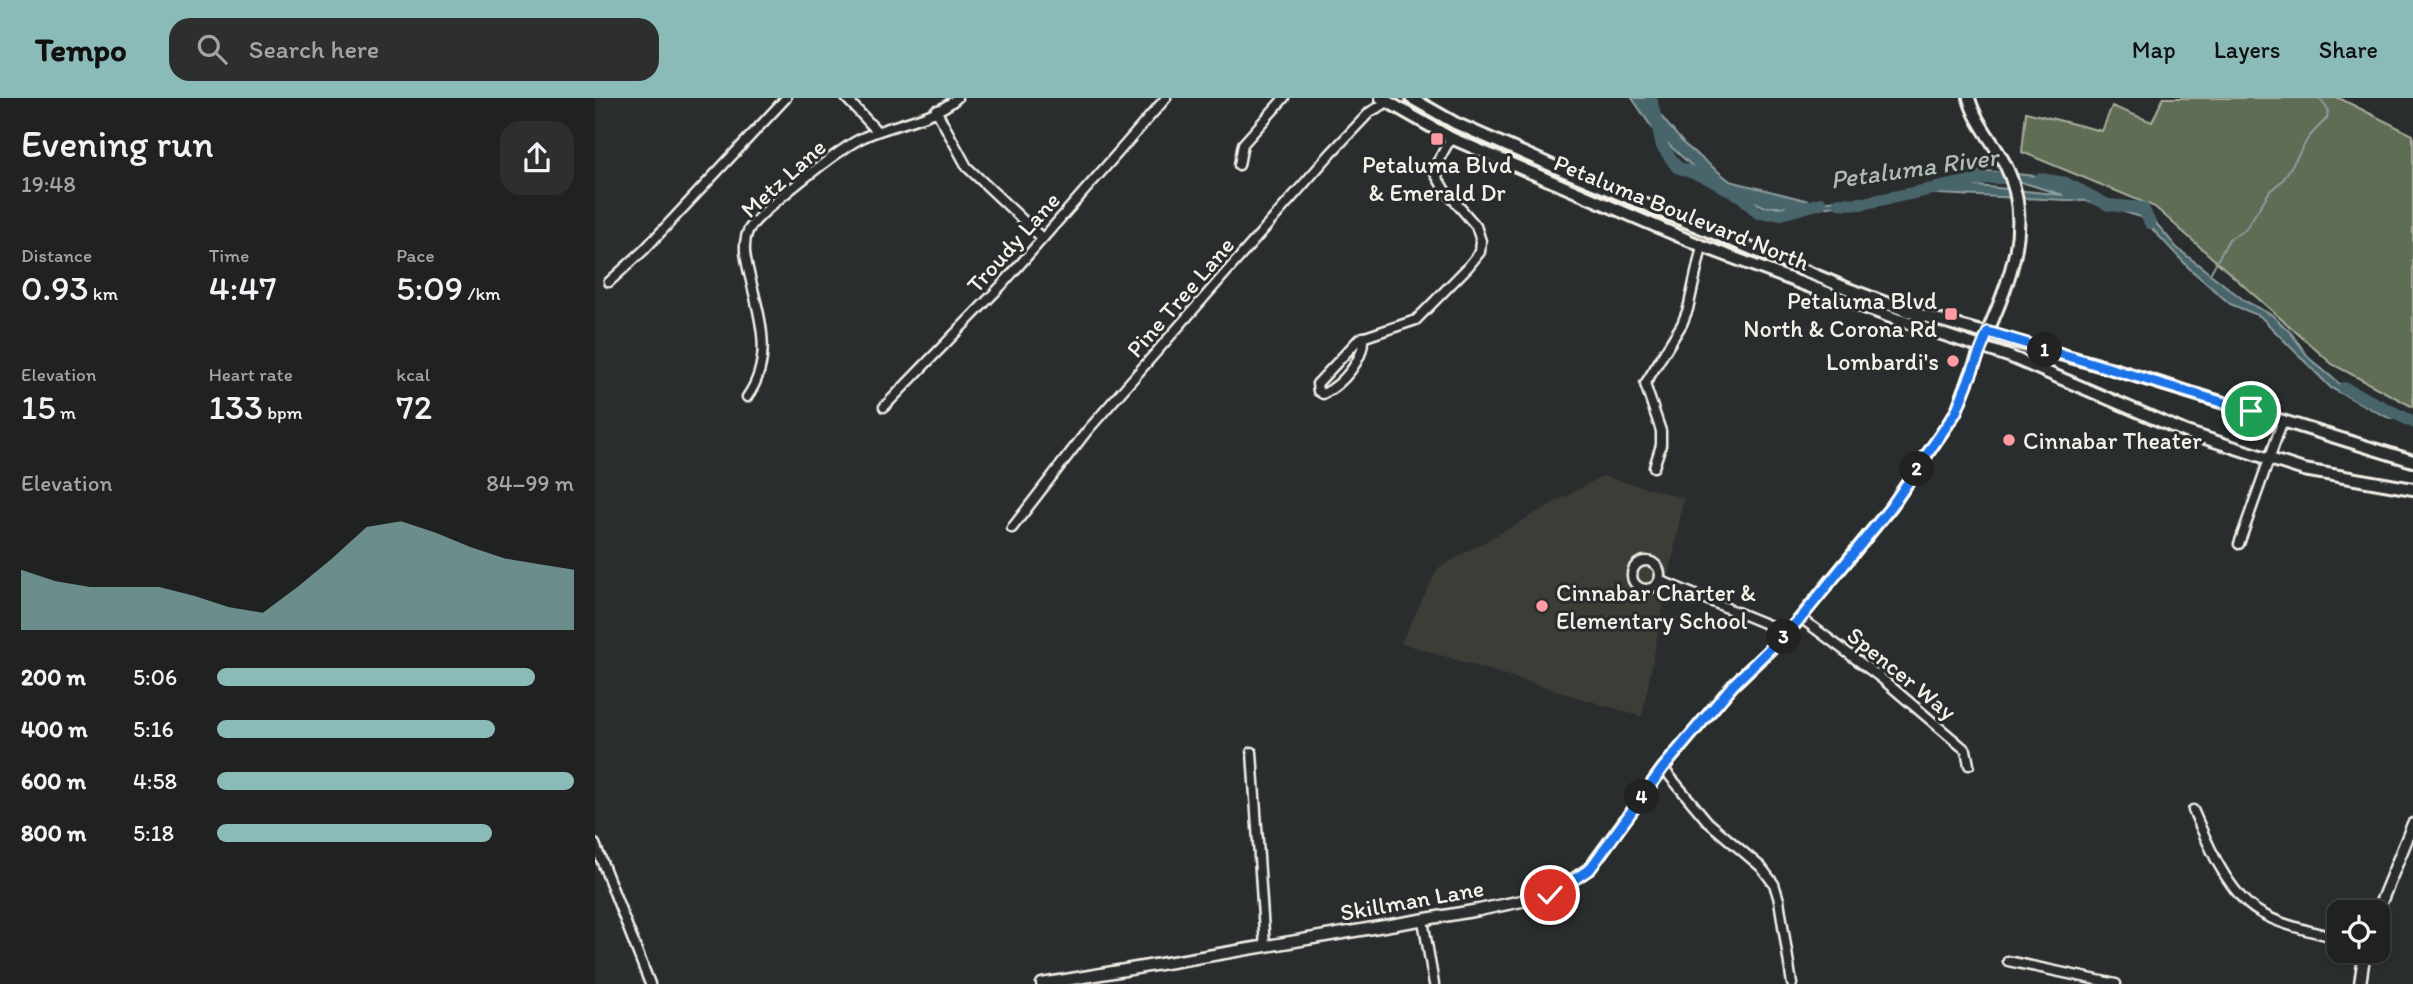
<!DOCTYPE html>
<html lang="en">
<head>
<meta charset="utf-8">
<style>
  body { margin:0; font-family:Itim,sans-serif; background:#2d2f2f; color:#f1f3f6; height:100vh; display:flex; flex-direction:column; font-size:26px; white-space:nowrap }
  * { box-sizing:border-box; margin:0 }
  p { font-size:23px; color:#a2a4a5 }
  .icon { flex:none; width:38px; height:38px; fill:none; stroke:currentColor; stroke-width:2; stroke-linecap:round; stroke-linejoin:round }
  .map { position:relative; flex:1; overflow:hidden }
  .panel { display:flex; flex-direction:column; background:#202222; width:595px }
  .panel>* { flex:none }
  .controls { position:absolute; left:1732px; top:802px; display:grid; gap:14px }
  .controls a { display:grid; place-items:center; width:63px; height:63px; border-radius:14px; background:#202222; box-shadow:0 2px 5px #0004,0 0 0 2px #3d3f40; font-size:35px }
  .pin { position:absolute; display:grid; place-items:center; width:60px; height:60px; color:#fff; margin:-30px; border:4px solid #fff; border-radius:50%; box-shadow:0 2px 7px #0007 }
  .km { position:absolute; width:35px; height:35px; margin:-18px; border-radius:50%; background:#222; color:#fff; font-size:19px; line-height:35px; text-align:center }
  .round { display:grid; place-items:center; flex:none; width:74px; height:74px; border-radius:21px; background:#2d2f2f }
  .overview { display:flex; align-items:center; justify-content:space-between; height:119px; padding:0 21px }
  h1 { font-size:38px; font-weight:600; line-height:52px }
  .metrics { display:grid; grid-template-columns:repeat(3,1fr); gap:10px; height:119px; padding:7px 21px }
  .metrics div { display:grid; align-content:center }
  .metrics b { font-size:35px; font-weight:600 }
  .metrics small { font-size:19px; font-weight:400 }
  .metrics p { font-size:19px }
  .chart { height:196px; padding:14px 21px }
  .chart p { display:flex; justify-content:space-between }
  .chart svg { width:100%; height:126px; margin-top:7px; fill:#8bbbb9; opacity:.7 }
  ul { padding:0 21px; list-style:none; font-size:23px }
  li { display:grid; grid-template-columns:112px 84px 1fr; align-items:center; height:52px }
  li i { height:18px; border-radius:9px; background:#8bbbb9 }
  header { display:flex; align-items:center; gap:42px; box-sizing:border-box; height:98px; padding:0 35px; background:#8bbbb9; color:#111 }
  header strong { font-size:33px }
  nav { display:flex; gap:38px; margin-inline-start:auto; font-size:24px }
  .search { width:490px; height:63px; background:#2d2f2f; display:flex; align-items:center; gap:18px; box-sizing:border-box; padding:0 24px; border-radius:21px; color:#a2a4a5; font-size:26px }
  main { display:flex; flex:1; min-height:0 }
  .map>svg:first-child { display:block }
</style>
</head>
<body>
<header>
<strong>Tempo</strong>
<div class="search"><svg class="icon" aria-label="search" viewBox="0 0 24 24"><circle cx="10" cy="10" r="6"/><path d="M15 15l6 6"/></svg>Search here</div>
<nav><a>Map</a><a>Layers</a><a>Share</a></nav>
</header>
<main>
<section class="panel">
<div class="overview"><div><h1>Evening run</h1><p>19:48</p></div><a class="round"><svg class="icon" aria-label="share" viewBox="0 0 24 24"><path d="M12 15V3M7 8l5-5 5 5M5 13v7h14v-7"/></svg></a></div>
<div class="metrics">
<div><p>Distance</p><b>0.93<small> km</small></b></div>
<div><p>Time</p><b>4:47</b></div>
<div><p>Pace</p><b>5:09<small> /km</small></b></div>
</div>
<div class="metrics">
<div><p>Elevation</p><b>15<small> m</small></b></div>
<div><p>Heart rate</p><b>133<small> bpm</small></b></div>
<div><p>kcal</p><b>72</b></div>
</div>
<div class="chart"><p><span>Elevation</span>84–99 m</p>
<svg viewBox="0 0 160 44" preserveAspectRatio="none"><path d="M0 44V23L10 27L20 29L30 29L40 29L50 32L60 36L70 38L80 29L90 19L100 8L110 6L120 10L130 15L140 19L150 21L160 23V44z"/></svg>
</div>
<ul>
<li><b>200 m</b>5:06<i style="width:89%"></i></li>
<li><b>400 m</b>5:16<i style="width:78%"></i></li>
<li><b>600 m</b>4:58<i style="width:100%"></i></li>
<li><b>800 m</b>5:18<i style="width:77%"></i></li>
</ul>
</section>
<div class="map">
<svg width="1818" height="886" viewBox="0 0 1818 886">
  <rect width="100%" height="100%" fill="#2a2d2e"/>
  <filter id="ink" filterUnits="userSpaceOnUse"><feTurbulence type="fractalNoise" baseFrequency=".0143" numOctaves="2"/><feDisplacementMap in="SourceGraphic" scale="14" xChannelSelector="R" yChannelSelector="G"/><feConvolveMatrix kernelMatrix="1 2 1 2 8 2 1 2 1" color-interpolation-filters="sRGB"/></filter>
  <g filter="url(#ink)">
    <!-- built -->
    <path fill="#3d3c38" d="M 1007,378 L 1089,400 L 1047,619 L 806,545 L 843,470 Z"/>
    <!-- green -->
    <path fill="#5f6d54" stroke="#aaaf9e" stroke-width="2" d="M 1568,0 L 1744,0 L 1818,37 L 1818,309 L 1737,266 L 1560,109 L 1427,54 L 1431,14 L 1507,33 L 1517,8 L 1557,24 Z"/>
    <!-- water -->
    <path fill="#48656c" stroke="#8d9d9e" stroke-width="2" d="M 1037,0 L 1051,0 L 1089,46 L 1135,83 L 1218,104 L 1272,100 L 1355,85 L 1468,97 L 1423,83 L 1383,78 L 1370,71 L 1451,79 L 1499,100 L 1550,112 L 1582,150 L 1650,203 L 1677,217 L 1696,235 L 1715,261 L 1746,287 L 1793,313 L 1809,314 L 1818,319 L 1818,325 L 1792,319 L 1736,290 L 1665,218 L 1635,206 L 1595,171 L 1546,119 L 1492,103 L 1322,95 L 1234,109 L 1170,109 L 1110,80 L 1060,34 Z"/>
    <g fill="none" stroke-linecap="round" stroke-linejoin="round">
      <!-- stream -->
      <path stroke="#8d9d9e" stroke-width="2" d="M 1616,174 L 1634,141 L 1650,132 L 1675,93 L 1688,82 L 1714,39 L 1732,20 L 1733,12 L 1724,0"/>
      <!-- river -->
      <path stroke="#48656c" stroke-width="12" d="M 1056,0 L 1067,48 L 1082,69 L 1112,80 L 1147,99 L 1163,115 L 1186,116 L 1226,105
        M 1445,81 L 1471,85 L 1513,107 L 1548,110 L 1555,125
        M 1244,105 L 1265,106 L 1391,80 L 1416,80
        M 1749,290 L 1818,324"/>
      <!-- minor casing -->
      <g stroke="#f4f1e8" stroke-width="13">
        <path id="minor" d="M 251,0 L 282,33
          M 341,12 L 372,69 L 447,140
          M 644,67 L 648,46 L 689,0
          M 14,184 L 49,152 L 191,0
          M 768,239 C 770,261 747,287 728,296 L 723,293 L 722,286 L 764,241 L 821,222 L 873,169 L 885,154 L 886,143 L 881,128 L 849,91 L 838,72 L 856,40
          M 152,299 C 180,260 164,217 154,175 C 151,162 147,147 153,133 C 162,115 248,48 269,39 C 299,25 337,22 362,0
          M 289,309 L 406,188 L 571,0
          M 1059,369 L 1066,347 L 1066,333 L 1050,286 L 1087,226 L 1093,211 L 1107,148
          M 417,430 L 492,333 L 736,55 L 775,14 L 793,4
          M 1644,446 L 1688,322
          M1037 477a14 14 0 1 1 28 0a14 14 0 1 1-28 0Z
          M 1064,482 L 1193,535
          M 1206,520 L 1286,580 L 1366,648 L 1371,652 L 1374,667
          M 657,654 L 670,849
          M 1068,670 L 1113,724 L 1166,769 L 1179,786 L 1184,802 L 1197,886
          M 1598,712 C 1612,743 1627,782 1653,806 C 1677,827 1715,832 1745,841
          M 0,746 L 55,886
          M 828,822 L 839,886
          M 1413,863 L 1521,886"/>
      </g>
      <!-- tertiary casing -->
      <g stroke="#f4f1e8" stroke-width="15">
        <path id="tertiary" d="M 1782,814 L 1818,726
          M 447,886 L 884,812 L 955,797 L 995,770 L 1068,670 L 1138,587 L 1193,535 L 1297,408 L 1361,314 L 1386,249
          M 1765,886 L 1770,852"/>
      </g>
      <!-- secondary casing -->
      <g stroke="#f4f1e8" stroke-width="16">
        <path id="secondary" d="M 786,0 L 856,40 L 1107,148 L 1301,221 L 1416,259 L 1591,334 L 1709,372 L 1818,391
          M 816,0 L 860,25 L 967,72 L 1256,192 L 1315,214 L 1518,271 L 1818,363
          M 1374,0 C 1380,24 1399,44 1410,66 C 1440,125 1414,184 1390,240"/>
      </g>
      <!-- minor -->
      <use href="#minor" stroke="#2a2d2e" stroke-width="8"/>
      <!-- tertiary -->
      <use href="#tertiary" stroke="#2a2d2e" stroke-width="10"/>
      <!-- secondary -->
      <use href="#secondary" stroke="#2a2d2e" stroke-width="10"/>
    </g>
  </g>
  <g fill="none" stroke-linecap="round" stroke-linejoin="round" filter="url(#ink)">
    <!-- route casing -->
    <g stroke="#fff" stroke-width="14">
      <path id="route" d="M 955,797 L 995,771 L 1068,670 L 1138,587 L 1206,520 L 1296,409 L 1361,314 L 1393,234 L 1656,313"/>
    </g>
    <!-- route -->
    <use href="#route" stroke="#1a73e8" stroke-width="9"/>
  </g>
  <!-- markers -->
  <g fill="#ff9aa2" stroke="#2a2d2e" stroke-width="2.5">
    <rect x="835" y="34" width="14" height="14" rx="3.5"/>
    <rect x="1349" y="209" width="14" height="14" rx="3.5"/>
    <circle cx="1358" cy="263" r="7"/>
    <circle cx="1414" cy="342" r="7"/>
    <circle cx="947" cy="508" r="7"/>
  </g>
  <g text-anchor="middle" dominant-baseline="central" stroke-width="6" stroke-linejoin="round" paint-order="stroke">
    <!-- poi labels -->
    <g font-size="24" fill="#f4f1e8" stroke="#2a2d2e" text-anchor="end">
      <text x="842" y="66" text-anchor="middle">Petaluma Blvd<tspan x="842" dy="28">&amp; Emerald Dr</tspan></text>
      <text x="1342" y="202">Petaluma Blvd<tspan x="1342" dy="28">North &amp; Corona Rd</tspan></text>
      <text x="1344" y="263">Lombardi's</text>
      <text x="1428" y="342" text-anchor="start">Cinnabar Theater</text>
      <text x="961" y="494" text-anchor="start">Cinnabar Charter &amp;<tspan x="961" dy="28">Elementary School</tspan></text>
    </g>
    <!-- street labels -->
    <g font-size="24" fill="#f4f1e8" stroke="#2a2d2e">
      <text transform="translate(188 80) rotate(-42)">Metz Lane</text>
      <text transform="translate(1087 114) rotate(22)">Petaluma Boulevard North</text>
      <text transform="translate(418 144) rotate(-48)">Troudy Lane</text>
      <text transform="translate(585 199) rotate(-49)">Pine Tree Lane</text>
      <text transform="translate(1307 575) rotate(39)">Spencer Way</text>
      <text transform="translate(817 802) rotate(-10)">Skillman Lane</text>
    </g>
    <!-- water labels -->
    <g font-size="26" font-style="italic" fill="#afb9b6" stroke="#2a2d2e">
      <text transform="translate(1319 70) rotate(-8)">Petaluma River</text>
    </g>
  </g>
</svg>
<div class="controls">
<a><svg class="icon" aria-label="locate" viewBox="0 0 24 24"><circle cx="12" cy="12" r="6"/><path d="M12 2v4M12 18v4M2 12h4M18 12h4"/></svg></a>
</div>
<div class="pin" style="left:1656px;top:313px;background:#1e9e55"><svg class="icon" aria-label="arrive" viewBox="0 0 24 24"><path d="M6 21V4h12l-3 4 3 4H6"/></svg></div>
<div class="pin" style="left:955px;top:797px;background:#d93025"><svg class="icon" aria-label="check" viewBox="0 0 24 24"><path d="M5 12l5 5 9-10"/></svg></div>
<b class="km" style="left:1450px;top:252px">1</b>
<b class="km" style="left:1322px;top:371px">2</b>
<b class="km" style="left:1189px;top:539px">3</b>
<b class="km" style="left:1047px;top:699px">4</b>
</div>
</main>
</body>
</html>
